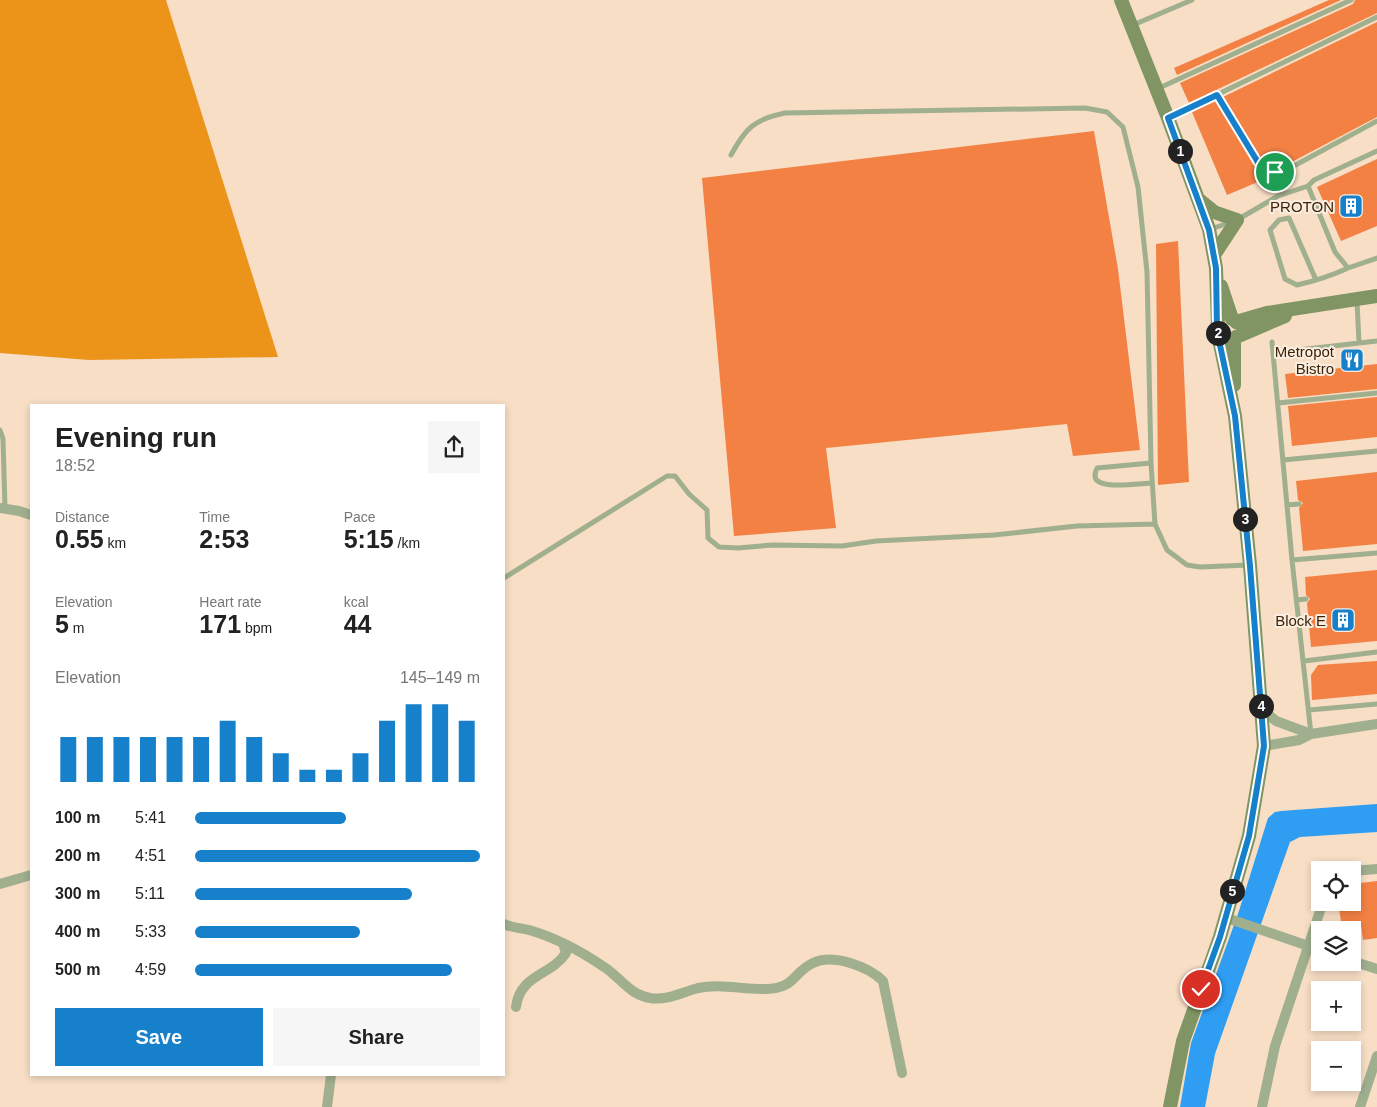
<!DOCTYPE html>
<html lang="en">
<head>
<meta charset="utf-8">
<style>
  body { margin:0; font-family:Helvetica,sans-serif; background:#f6f6f6; color:#222; height:100vh; display:flex; flex-direction:column; font-size:19px; white-space:nowrap }
  * { box-sizing:border-box; margin:0 }
  p { font-size:16px; color:#767676 }
  .icon { flex:none; width:28px; height:28px; fill:none; stroke:currentColor; stroke-width:2; stroke-linecap:round; stroke-linejoin:round }
  .map { position:relative; flex:1; overflow:hidden }
  .sheet { position:absolute; left:30px; top:404px; width:475px; height:672px; display:flex; flex-direction:column; background:#fff; border-radius:0px; box-shadow:0 2px 8px #0003 }
  .sheet>* { flex:none }
  .controls { position:absolute; left:1311px; top:861px; display:grid; gap:10px }
  .controls a { display:grid; place-items:center; width:50px; height:50px; border-radius:0px; background:#fff; box-shadow:0 2px 8px #0003; font-size:25px }
  .pin { position:absolute; display:grid; place-items:center; width:42px; height:42px; color:#fff; margin:-21px; border:2px solid #fff; border-radius:50%; box-shadow:0 1px 5px #0007 }
  .km { position:absolute; width:25px; height:25px; margin:-12px; border-radius:50%; background:#222; color:#fff; font-size:14px; line-height:25px; text-align:center }
  .round { display:grid; place-items:center; flex:none; width:52px; height:52px; border-radius:0px; background:#f6f6f6 }
  .overview { display:flex; align-items:center; justify-content:space-between; height:85px; padding:0 25px }
  h1 { font-size:28px; font-weight:600; line-height:38px }
  .stats { display:grid; grid-template-columns:repeat(3,1fr); gap:8px; height:85px; padding:5px 25px }
  .stats div { display:grid; align-content:center }
  .stats b { font-size:25px; font-weight:600 }
  .stats small { font-size:14px; font-weight:400 }
  .stats p { font-size:14px }
  .chart { height:140px; padding:10px 25px }
  .chart p { display:flex; justify-content:space-between }
  .chart svg { width:100%; height:90px; margin-top:5px; stroke:#1780ca; stroke-width:6 }
  .button { display:flex; gap:10px; margin-top:auto; padding:10px 25px }
  .button a { flex:1; height:58px; border-radius:0px; background:#1780ca; color:#fff; font-size:20px; font-weight:600; line-height:58px; text-align:center }
  .button a+a { background:#f6f6f6; color:#222 }
  ul { padding:0 25px; list-style:none; font-size:16px }
  li { display:grid; grid-template-columns:80px 60px 1fr; align-items:center; height:38px }
  li i { height:12px; border-radius:6px; background:#1780ca }
  .map>svg:first-child { display:block }
</style>
</head>
<body>
<div class="map">
<svg width="1377" height="1107" viewBox="0 0 1377 1107">
  <rect width="100%" height="100%" fill="#f7dec5"/>
  <!-- forest -->
  <path fill="#ec941a" d="M 0,0 L 166,0 L 278,357 L 89,360 L 0,353 Z"/>
  <!-- water -->
  <path fill="#2e9df2" d="M 1377,804 L 1377,832 L 1300,837 L 1290,842 L 1215,1054 L 1205,1107 L 1180,1107 L 1191,1043 L 1238,914 L 1268,818 L 1275,812 L 1281,811 Z"/>
  <!-- building -->
  <path fill="#f38144" d="M 1329,0 L 1341,0 L 1177,75 L 1174,68 Z
    M 1355,0 L 1377,0 L 1377,13 L 1189,103 L 1180,83 L 1353,4 Z
    M 1377,22 L 1377,117 L 1288,164 L 1275,167 L 1265,165 L 1223,97 Z
    M 1215,100 L 1258,172 L 1272,176 L 1227,195 L 1192,112 Z
    M 1094,131 L 1118,269 L 1140,450 L 1073,456 L 1067,424 L 826,448 L 836,528 L 734,536 L 702,178 Z
    M 1377,159 L 1377,226 L 1341,241 L 1317,187 Z
    M 1178,241 L 1189,482 L 1158,485 L 1156,244 Z
    M 1377,364 L 1377,389 L 1288,398 L 1285,374 Z
    M 1377,397 L 1377,437 L 1292,446 L 1288,406 Z
    M 1377,472 L 1377,544 L 1303,551 L 1299,508 L 1303,503 L 1298,500 L 1296,481 Z
    M 1377,570 L 1377,641 L 1311,647 L 1307,603 L 1310,599 L 1306,595 L 1305,577 Z
    M 1377,661 L 1377,694 L 1312,700 L 1311,675 L 1318,665 Z
    M 1377,881 L 1377,938 L 1363,940 L 1361,925 L 1342,928 L 1338,902 L 1352,902 L 1352,884 Z"/>
  <g fill="none" stroke-linecap="round" stroke-linejoin="round">
    <!-- lane -->
    <path stroke="#a0af8e" stroke-width="5" d="M 1133,25 L 1192,0
      M 1157,89 L 1351,0
      M 1217,95 L 1262,169 L 1275,172 L 1290,168 L 1377,121
      M 1169,118 L 1377,17
      M 731,155 C 745,129 754,119 785,113 L 1085,108 L 1107,112 L 1123,127 L 1138,187 L 1147,272 L 1151,463 L 1155,524 L 1167,550 L 1187,565 L 1200,567 L 1249,565
      M 1308,186 L 1335,252 L 1348,268 L 1377,258
      M 1211,229 L 1237,220 L 1278,196 L 1308,186 L 1314,180 L 1377,151
      M 1316,280 L 1289,218 L 1279,220 L 1270,230 L 1285,279 L 1297,285 C 1315,281 1331,276 1348,268
      M 1357,301 L 1359,343
      M 1272,342 L 1292,560 L 1311,734
      M 1289,351 L 1377,341
      M 1278,403 L 1377,393
      M 0,430 L 3,439 L 5,508
      M 1283,460 L 1377,451
      M 1151,463 L 1097,468 C 1096,470 1095,473 1095,476 C 1096,491 1141,483 1152,483
      M 1287,505 L 1299,504
      M 1292,560 L 1377,553
      M 504,578 L 667,476 L 675,476 L 689,494 L 707,510 L 708,538 L 719,547 L 738,548 L 772,545 L 842,546 L 876,541 L 994,535 L 1077,526 L 1155,524
      M 1296,600 L 1306,599
      M 1304,661 L 1377,652
      M 1309,710 L 1377,704"/>
    <!-- street -->
    <path stroke="#a0af8e" stroke-width="10" d="M 0,508 L 19,511 L 31,515
      M 1261,708 L 1276,721 L 1311,734
      M 1264,746 L 1299,740 L 1311,734 L 1377,724
      M 1352,871 L 1377,869
      M 0,884 L 31,875
      M 1224,917 L 1320,950
      M 504,924 C 512,928 521,928 529,930 C 557,938 584,953 607,969 C 622,980 631,995 650,998 C 666,1001 683,992 698,988 C 721,983 743,990 766,989 C 796,988 792,973 813,963 C 833,953 869,967 883,981 L 902,1073
      M 1352,961 L 1377,969
      M 516,1007 C 520,974 551,976 566,953 L 563,943
      M 327,1107 L 331,1075
      M 1262,1107 L 1275,1046 L 1323,902
      M 1360,1107 L 1377,1056"/>
    <!-- secondary -->
    <path stroke="#809563" stroke-width="14" d="M 1121,0 L 1168,118 L 1209,229 L 1216,268 L 1218,326
      M 1198,199 L 1214,212 L 1237,220 L 1214,255
      M 1221,286 L 1232,319
      M 1236,322 L 1267,313 L 1377,296
      M 1236,337 L 1285,316
      M 1234,385 L 1234,339
      M 1170,1107 L 1183,1041 L 1220,937 L 1249,836 L 1264,746 L 1250,565 L 1235,416 L 1218,334"/>
  </g>
  <g fill="none" stroke-linecap="round" stroke-linejoin="round">
    <!-- route casing -->
    <g stroke="#fff" stroke-width="10">
      <path id="route" d="M 1201,989 L 1220,937 L 1249,836 L 1264,746 L 1250,566 L 1235,416 L 1217,331 L 1216,268 L 1209,230 L 1168,118 L 1217,95 L 1262,169 L 1275,172"/>
    </g>
    <!-- route -->
    <use href="#route" stroke="#1780ca" stroke-width="6"/>
  </g>
  <!-- icons -->
  <defs>
    <g id="building-square" transform="scale(1.25)"><rect x="-9" y="-9" width="18" height="18" rx="4" fill="#1780ca" stroke="#fbeee1"/><path d="M-4-6H4V6H1V3H-1V6H-4ZM-2.5-4.3h1.7v1.8h-1.7ZM.8-4.3h1.7v1.8H.8ZM-2.5-1h1.7V.8h-1.7ZM.8-1h1.7V.8H.8Z" fill="#fff"/></g>
    <g id="restaurant-square" transform="scale(1.25)"><rect x="-9" y="-9" width="18" height="18" rx="4" fill="#1780ca" stroke="#fbeee1"/><path d="M-5-6h1v4h1v-4h1v4h1v-4h1v5L-1.5 .5V6h-2V.5L-5-1ZM5-6V6H3V1.5H1.5Q1.5-4 5-6Z" fill="#fff"/></g>
  </defs>
  <g fill-rule="evenodd">
    <use href="#building-square" x="1351" y="206"/>
    <use href="#restaurant-square" x="1352" y="360"/>
    <use href="#building-square" x="1343" y="620"/>
  </g>
  <g text-anchor="middle" dominant-baseline="central" stroke-width="4" stroke-linejoin="round" paint-order="stroke">
    <!-- poi labels -->
    <g font-size="15" fill="#3c2408" stroke="#fbeee1" text-anchor="end">
      <text x="1334" y="206">PROTON</text>
      <text x="1334" y="351">Metropot<tspan x="1334" dy="17">Bistro</tspan></text>
      <text x="1326" y="620">Block E</text>
    </g>
  </g>
</svg>
<div class="controls">
<a><svg class="icon" aria-label="locate" viewBox="0 0 24 24"><circle cx="12" cy="12" r="6"/><path d="M12 2v4M12 18v4M2 12h4M18 12h4"/></svg></a>
<a><svg class="icon" aria-label="layers" viewBox="0 0 24 24"><path d="M12 4l9 5-9 5-9-5zM3 14l9 5 9-5"/></svg></a>
<a>+</a>
<a>−</a>
</div>
<div class="pin" style="left:1275px;top:172px;background:#1e9e55"><svg class="icon" aria-label="arrive" viewBox="0 0 24 24"><path d="M6 21V4h12l-3 4 3 4H6"/></svg></div>
<div class="pin" style="left:1201px;top:989px;background:#d93025"><svg class="icon" aria-label="check" viewBox="0 0 24 24"><path d="M5 12l5 5 9-10"/></svg></div>
<b class="km" style="left:1180px;top:151px">1</b>
<b class="km" style="left:1218px;top:333px">2</b>
<b class="km" style="left:1245px;top:519px">3</b>
<b class="km" style="left:1261px;top:706px">4</b>
<b class="km" style="left:1232px;top:891px">5</b>
<section class="sheet">
<div class="overview"><div><h1>Evening run</h1><p>18:52</p></div><a class="round"><svg class="icon" aria-label="share" viewBox="0 0 24 24"><path d="M12 15V3M7 8l5-5 5 5M5 13v7h14v-7"/></svg></a></div>
<div class="stats">
<div><p>Distance</p><b>0.55<small> km</small></b></div>
<div><p>Time</p><b>2:53</b></div>
<div><p>Pace</p><b>5:15<small> /km</small></b></div>
</div>
<div class="stats">
<div><p>Elevation</p><b>5<small> m</small></b></div>
<div><p>Heart rate</p><b>171<small> bpm</small></b></div>
<div><p>kcal</p><b>44</b></div>
</div>
<div class="chart"><p><span>Elevation</span>145–149 m</p>
<svg viewBox="0 0 160 44" preserveAspectRatio="none"><path d="M5 44V22M15 44V22M25 44V22M35 44V22M45 44V22M55 44V22M65 44V14M75 44V22M85 44V30M95 44V38M105 44V38M115 44V30M125 44V14M135 44V6M145 44V6M155 44V14"/></svg>
</div>
<ul>
<li><b>100 m</b>5:41<i style="width:53%"></i></li>
<li><b>200 m</b>4:51<i style="width:100%"></i></li>
<li><b>300 m</b>5:11<i style="width:76%"></i></li>
<li><b>400 m</b>5:33<i style="width:58%"></i></li>
<li><b>500 m</b>4:59<i style="width:90%"></i></li>
</ul>
<div class="button"><a>Save</a><a>Share</a></div>
</section>
</div>
</body>
</html>
